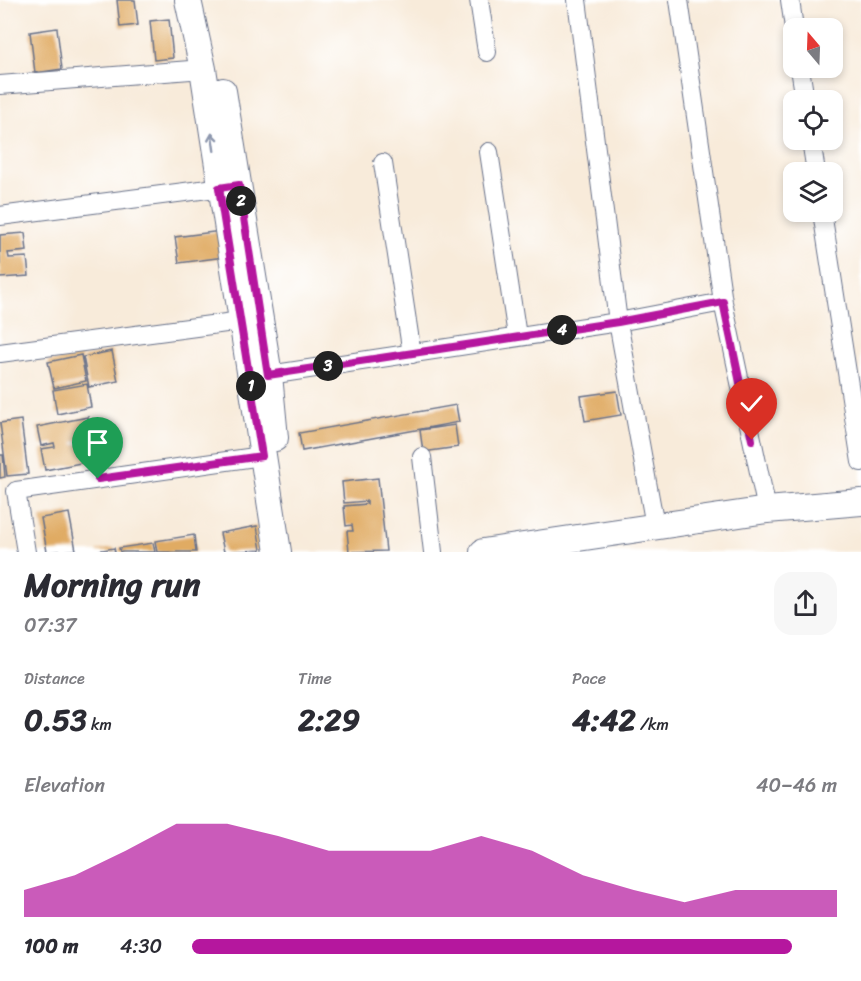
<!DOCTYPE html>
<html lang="en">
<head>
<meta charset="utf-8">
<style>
  body { margin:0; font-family:Sriracha,sans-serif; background:#f7f7f7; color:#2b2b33; height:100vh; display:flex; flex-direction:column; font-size:22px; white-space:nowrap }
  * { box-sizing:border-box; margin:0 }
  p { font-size:20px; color:#7c7c81 }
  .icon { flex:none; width:33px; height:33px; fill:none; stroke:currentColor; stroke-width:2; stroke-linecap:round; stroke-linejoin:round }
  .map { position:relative; height:552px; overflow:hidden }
  .side { display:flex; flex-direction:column; background:#fff; flex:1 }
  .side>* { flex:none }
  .needle { width:39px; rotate:341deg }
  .tools { position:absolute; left:783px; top:18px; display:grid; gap:12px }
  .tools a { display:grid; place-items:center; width:60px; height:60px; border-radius:12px; background:#fff; box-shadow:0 3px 9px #0003; font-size:30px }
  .pin { position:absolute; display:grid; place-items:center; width:51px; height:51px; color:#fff; margin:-62px -26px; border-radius:50% 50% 50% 0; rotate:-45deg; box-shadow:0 0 6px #0007 }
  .pin .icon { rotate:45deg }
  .km { position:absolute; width:30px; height:30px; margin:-15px; border-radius:50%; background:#222; color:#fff; font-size:16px; line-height:30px; text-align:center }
  .round { display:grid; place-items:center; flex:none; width:63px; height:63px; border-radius:18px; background:#f7f7f7 }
  .headline { display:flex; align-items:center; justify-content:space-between; height:102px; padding:0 24px }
  h1 { font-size:33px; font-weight:800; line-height:45px }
  .figures { display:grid; grid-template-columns:repeat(3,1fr); gap:9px; height:102px; padding:6px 24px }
  .figures div { display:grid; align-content:center }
  .figures b { font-size:30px; font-weight:800 }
  .figures small { font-size:16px; font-weight:400 }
  .figures p { font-size:16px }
  .chart { height:168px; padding:12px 24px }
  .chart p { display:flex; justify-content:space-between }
  .chart svg { width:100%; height:108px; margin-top:6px; fill:#b5179e; opacity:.7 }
  ul { padding:0 24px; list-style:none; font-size:20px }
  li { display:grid; grid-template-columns:96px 72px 1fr; align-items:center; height:45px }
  li i { height:15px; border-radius:8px; background:#b5179e }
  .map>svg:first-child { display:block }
</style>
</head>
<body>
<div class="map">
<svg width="861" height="552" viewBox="0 0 861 552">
  <rect width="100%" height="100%" fill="#fff"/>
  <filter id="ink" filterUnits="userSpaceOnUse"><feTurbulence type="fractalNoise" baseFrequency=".0167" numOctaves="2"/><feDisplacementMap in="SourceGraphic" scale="12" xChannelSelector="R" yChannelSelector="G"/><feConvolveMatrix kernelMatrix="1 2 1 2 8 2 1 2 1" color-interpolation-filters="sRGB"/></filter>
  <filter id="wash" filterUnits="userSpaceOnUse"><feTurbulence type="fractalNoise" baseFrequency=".008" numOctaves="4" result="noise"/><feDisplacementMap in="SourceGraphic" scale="24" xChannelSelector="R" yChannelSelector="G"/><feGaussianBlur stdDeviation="1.35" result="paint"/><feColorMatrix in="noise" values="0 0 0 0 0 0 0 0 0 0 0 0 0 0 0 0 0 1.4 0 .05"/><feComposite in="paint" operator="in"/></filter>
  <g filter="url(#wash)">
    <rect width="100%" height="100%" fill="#f8ebda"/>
    <g id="blocks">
      <!-- building -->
      <path fill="#e0ab64" d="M 117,0 L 135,0 L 138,25 L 120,27 Z
        M 169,19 L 173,58 L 154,60 L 150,21 Z
        M 57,28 L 62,69 L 35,73 L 30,32 Z
        M 221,231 L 224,257 L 179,263 L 175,237 Z
        M 25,233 L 27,251 L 8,253 L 9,258 L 27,257 L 29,276 L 0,278 L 0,235 Z
        M 112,351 L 118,381 L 89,387 L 83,357 Z
        M 81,355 L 86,381 L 54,388 L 48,362 Z
        M 87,384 L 91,407 L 57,414 L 53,390 Z
        M 617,391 L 621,415 L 585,421 L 581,396 Z
        M 456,405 L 459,422 L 302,451 L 299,433 Z
        M 88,417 L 92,439 L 74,442 L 74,445 L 93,442 L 96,460 L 45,470 L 41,449 L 55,447 L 54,443 L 41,446 L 37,427 Z
        M 21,420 L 28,474 L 7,476 L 0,423 Z
        M 455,425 L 458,447 L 423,452 L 420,430 Z
        M 0,455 L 3,455 L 5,477 L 0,478 Z
        M 378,478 L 386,551 L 349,552 L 347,531 L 353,531 L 352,525 L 346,526 L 344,506 L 367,504 L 367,501 L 344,503 L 342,482 Z
        M 69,513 L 76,550 L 47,552 L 41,518 Z
        M 257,526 L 261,550 L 224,552 L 220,533 Z
        M 194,535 L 196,552 L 157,552 L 155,541 Z
        M 153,543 L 155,552 L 120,552 L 119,548 Z
        M 114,548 L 115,552 L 97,552 L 97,551 Z"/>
    </g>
  </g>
  <g filter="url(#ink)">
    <use href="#blocks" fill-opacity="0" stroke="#687189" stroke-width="1.5"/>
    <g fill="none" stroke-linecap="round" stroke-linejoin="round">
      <!-- street casing -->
      <g stroke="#687189" stroke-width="20">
        <path id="street" d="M 479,0 L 487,52
          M 577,0 L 618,322 L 655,526
          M 679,0 L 723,302 L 767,510
          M 790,0 L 794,28
          M 800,68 L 805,100
          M 0,85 L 203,69
          M 811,140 L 816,172
          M 489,152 L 517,336
          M 383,163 L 412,354
          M 822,212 L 861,462
          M 0,216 L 231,186
          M 0,353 L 241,321
          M 269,375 L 618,322 L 723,302
          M 422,457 L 433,552
          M 26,552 L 16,491 L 262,456"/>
      </g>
      <!-- secondary casing -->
      <g stroke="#687189" stroke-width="28">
        <path id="secondary" d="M 188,0 L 203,69 L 278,552
          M 223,91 L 269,375 L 275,438
          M 483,552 L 767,510 L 861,502"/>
      </g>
      <!-- street -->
      <use href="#street" stroke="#fff" stroke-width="18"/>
      <!-- secondary -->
      <use href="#secondary" stroke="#fff" stroke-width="26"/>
    </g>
    <!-- one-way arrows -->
    <defs><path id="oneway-shaft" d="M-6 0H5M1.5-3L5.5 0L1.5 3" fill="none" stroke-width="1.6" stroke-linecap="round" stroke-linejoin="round" transform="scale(1.5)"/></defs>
    <use stroke="#8d97ae" href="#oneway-shaft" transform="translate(213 142) rotate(-98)"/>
  </g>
  <g fill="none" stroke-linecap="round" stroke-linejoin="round" filter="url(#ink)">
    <!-- route casing -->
    <g stroke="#fff" stroke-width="12">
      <path id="route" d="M 98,479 L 262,456 L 219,188 L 239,185 L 268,375 L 618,322 L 723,302 L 752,440"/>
    </g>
    <!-- route -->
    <use href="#route" stroke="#b5179e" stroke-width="8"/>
  </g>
</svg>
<div class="tools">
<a><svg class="needle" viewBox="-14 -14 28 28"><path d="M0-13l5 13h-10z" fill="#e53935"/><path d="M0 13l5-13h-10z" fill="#7c7c81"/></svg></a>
<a><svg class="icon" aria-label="locate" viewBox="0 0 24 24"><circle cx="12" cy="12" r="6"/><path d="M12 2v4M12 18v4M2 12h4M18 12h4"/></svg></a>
<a><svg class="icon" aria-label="layers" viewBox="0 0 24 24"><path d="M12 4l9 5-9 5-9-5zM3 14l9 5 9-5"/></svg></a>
</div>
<div class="pin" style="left:98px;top:479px;background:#1e9e55"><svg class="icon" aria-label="arrive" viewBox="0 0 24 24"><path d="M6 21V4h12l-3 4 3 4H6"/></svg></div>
<div class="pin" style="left:752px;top:440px;background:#d93025"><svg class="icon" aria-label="check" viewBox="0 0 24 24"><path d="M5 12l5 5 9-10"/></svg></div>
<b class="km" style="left:251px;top:386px">1</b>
<b class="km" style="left:241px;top:201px">2</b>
<b class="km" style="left:328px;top:366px">3</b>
<b class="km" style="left:562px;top:330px">4</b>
</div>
<section class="side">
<div class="headline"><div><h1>Morning run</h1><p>07:37</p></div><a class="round"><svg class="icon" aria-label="share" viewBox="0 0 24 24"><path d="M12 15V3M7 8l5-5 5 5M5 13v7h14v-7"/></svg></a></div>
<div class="figures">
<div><p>Distance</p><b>0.53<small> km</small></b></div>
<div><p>Time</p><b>2:29</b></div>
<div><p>Pace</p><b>4:42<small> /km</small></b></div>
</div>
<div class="chart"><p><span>Elevation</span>40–46 m</p>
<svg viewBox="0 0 160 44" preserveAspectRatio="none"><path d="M0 44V33L10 27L20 17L30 6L40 6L50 11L60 17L70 17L80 17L90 11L100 17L110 27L120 33L130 38L140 33L150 33L160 33V44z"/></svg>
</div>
<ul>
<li><b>100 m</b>4:30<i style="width:93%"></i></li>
</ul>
</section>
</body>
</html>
